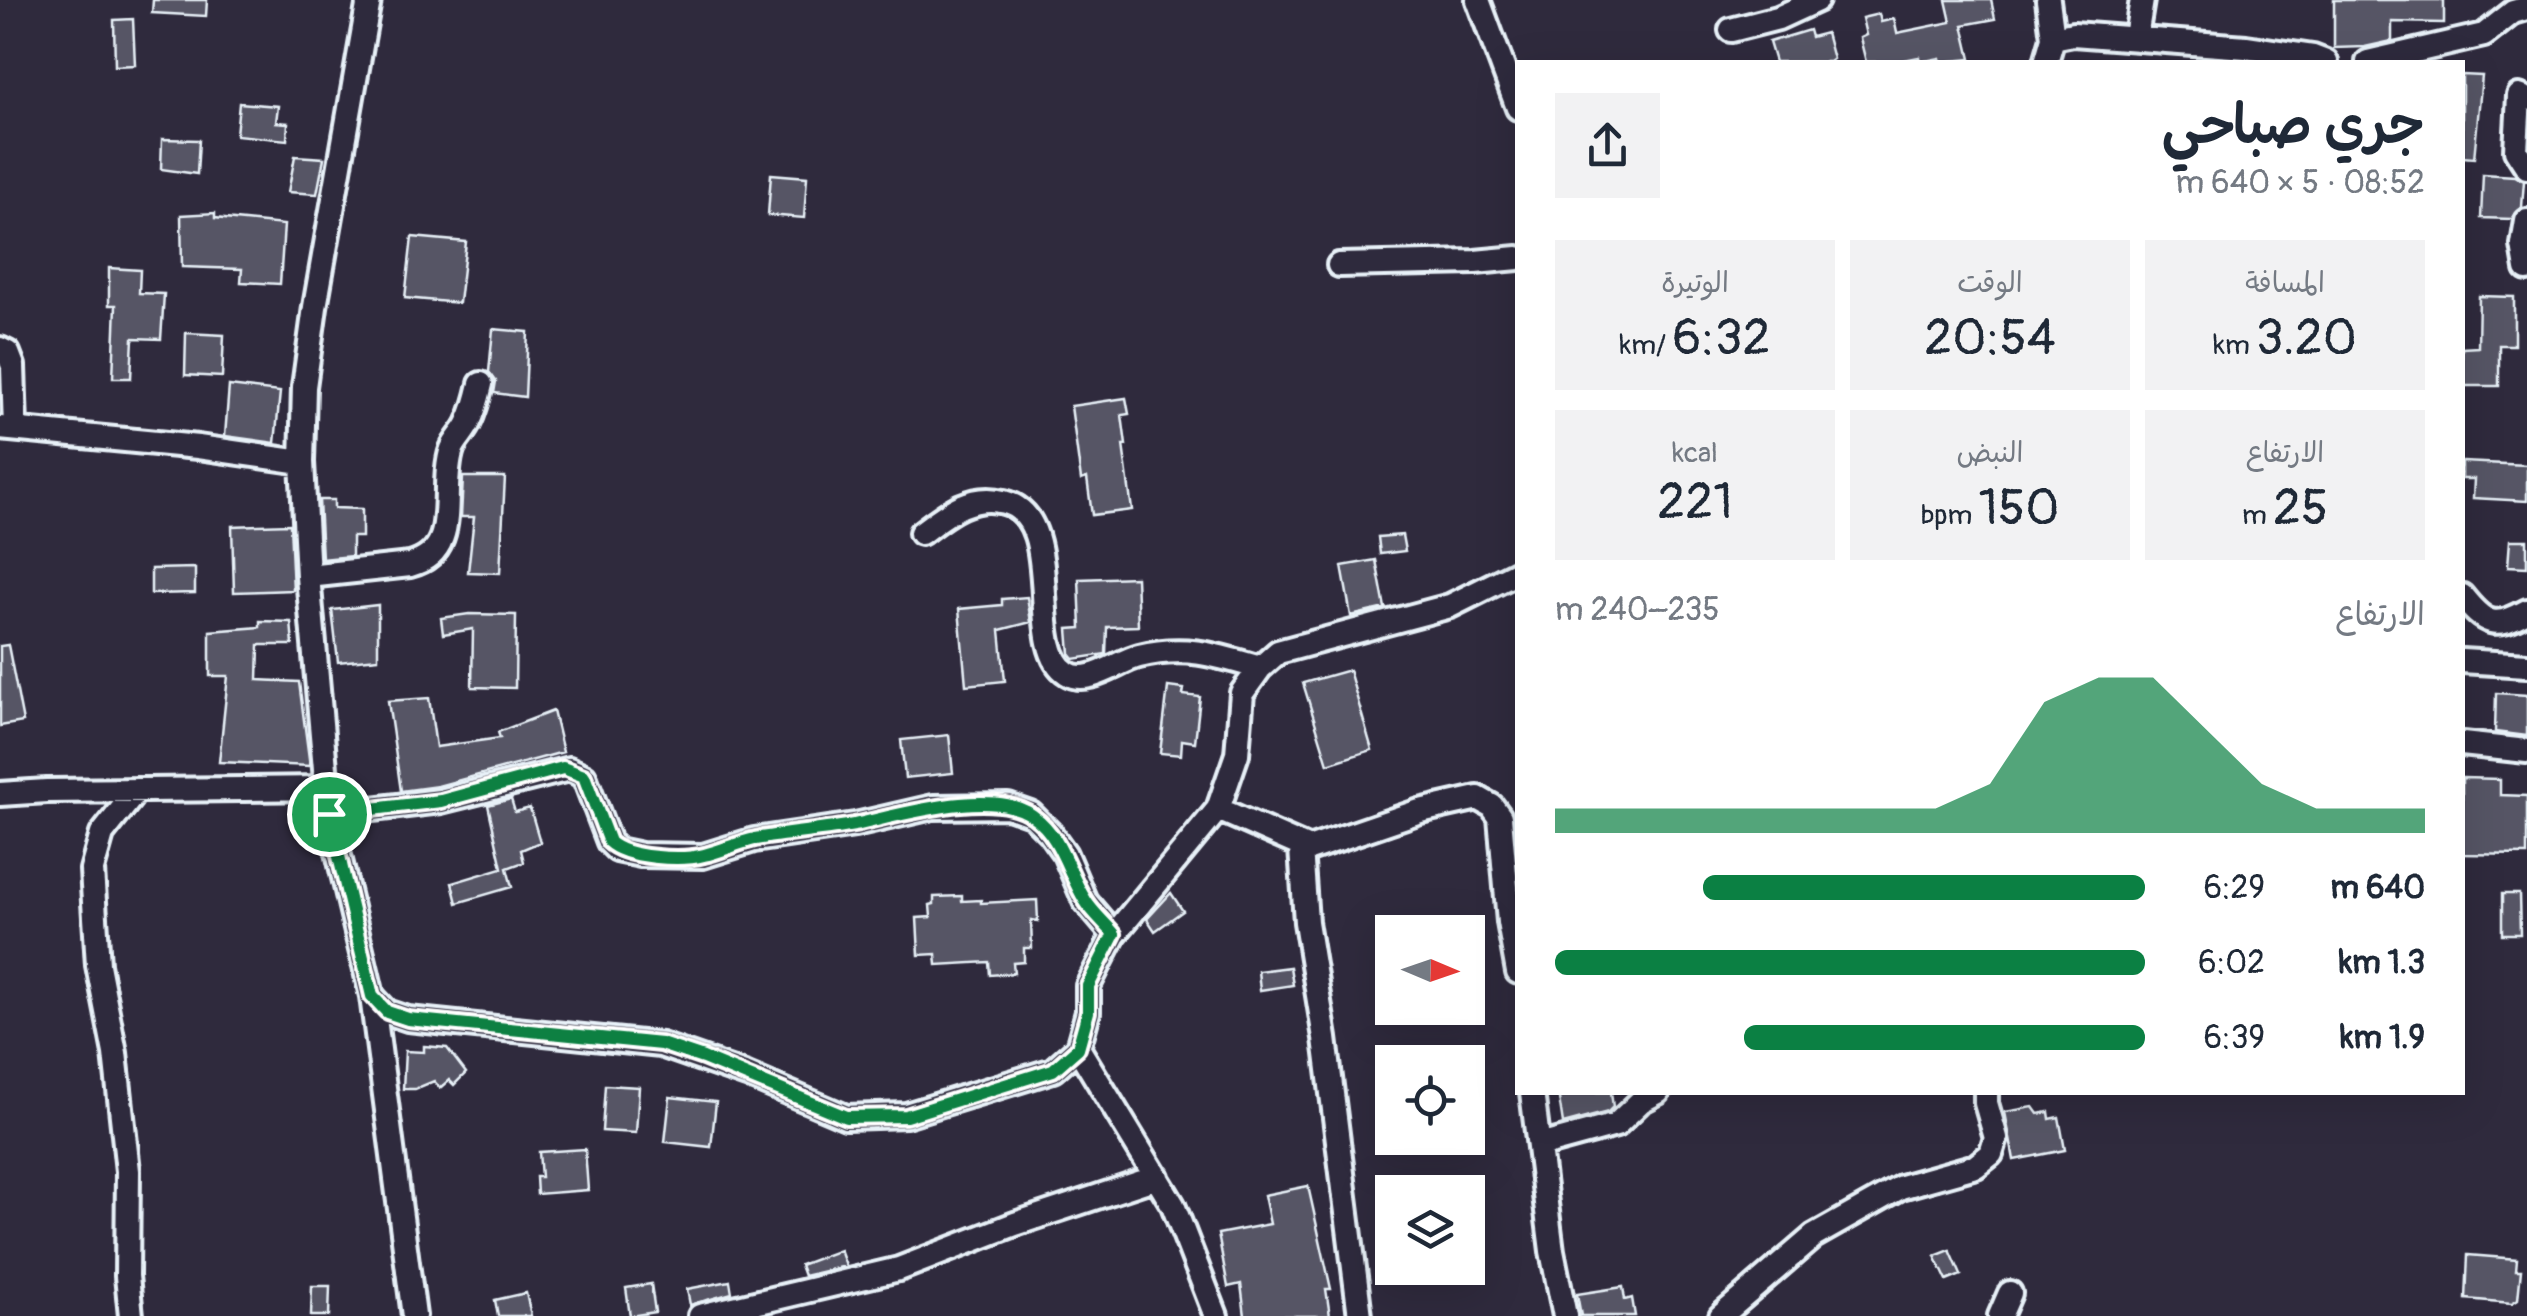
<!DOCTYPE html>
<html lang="ar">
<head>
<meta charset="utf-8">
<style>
  body { margin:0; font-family:Pangolin,"Playpen Sans Arabic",sans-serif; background:#f2f2f3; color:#1f2937; direction:rtl; height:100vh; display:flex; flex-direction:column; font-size:38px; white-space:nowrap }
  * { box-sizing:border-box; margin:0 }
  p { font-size:32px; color:#747a83 }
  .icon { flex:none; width:55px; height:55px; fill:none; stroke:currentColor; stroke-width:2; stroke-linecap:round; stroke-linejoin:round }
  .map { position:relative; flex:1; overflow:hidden; direction:ltr }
  .details { position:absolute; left:1515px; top:60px; width:950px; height:1035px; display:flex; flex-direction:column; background:#fff; border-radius:0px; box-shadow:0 10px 40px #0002; direction:rtl }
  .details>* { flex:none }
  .needle { width:65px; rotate:92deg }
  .buttons { position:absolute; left:1375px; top:915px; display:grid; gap:20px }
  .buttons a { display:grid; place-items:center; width:110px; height:110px; border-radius:0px; background:#fff; box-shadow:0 10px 40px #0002; font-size:50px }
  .pin { position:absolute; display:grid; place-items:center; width:85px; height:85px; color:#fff; margin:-42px; border:5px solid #fff; border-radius:50%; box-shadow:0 2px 10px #0007 }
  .round { display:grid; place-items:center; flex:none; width:105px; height:105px; border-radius:0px; background:#f2f2f3 }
  .summary { display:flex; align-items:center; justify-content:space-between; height:170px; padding:0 40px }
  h1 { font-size:55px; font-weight:600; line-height:75px }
  .stats { display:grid; grid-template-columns:repeat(3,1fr); gap:15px; height:170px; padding:10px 40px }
  .stats div { display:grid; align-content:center; border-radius:0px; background:#f2f2f3; text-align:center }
  .stats b { font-size:50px; font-weight:600 }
  .stats small { font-size:28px; font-weight:400 }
  .stats p { font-size:28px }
  .chart { height:280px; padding:20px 40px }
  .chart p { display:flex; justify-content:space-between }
  .chart svg { width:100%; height:180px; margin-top:10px; fill:#0b8043; opacity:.7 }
  ul { padding:0 40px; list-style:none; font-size:32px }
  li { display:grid; grid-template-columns:160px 120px 1fr; align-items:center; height:75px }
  li i { height:25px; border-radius:12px; background:#0b8043 }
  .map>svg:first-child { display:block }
</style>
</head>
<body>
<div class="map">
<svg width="2527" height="1316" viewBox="0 0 2527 1316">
  <rect width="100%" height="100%" fill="#2f2a3d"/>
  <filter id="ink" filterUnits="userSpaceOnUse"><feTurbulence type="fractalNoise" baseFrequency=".01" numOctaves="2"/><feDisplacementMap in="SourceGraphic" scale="20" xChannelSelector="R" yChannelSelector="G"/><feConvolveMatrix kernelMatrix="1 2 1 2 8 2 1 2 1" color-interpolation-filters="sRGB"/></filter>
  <g filter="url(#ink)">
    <!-- building -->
    <path fill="#575565" stroke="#e8f1f8" stroke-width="2.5" d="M 153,0 L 207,0 L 206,16 L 152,13 Z
      M 1946,0 L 1991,0 L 1995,19 L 1963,25 L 1971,59 L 1941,62 L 1940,58 L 1920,62 L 1919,57 L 1894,62 L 1866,62 L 1860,38 L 1866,35 L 1862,18 L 1879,14 L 1881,22 L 1894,19 L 1897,33 L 1951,22 Z
      M 2334,0 L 2444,0 L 2444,23 L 2392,22 L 2392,41 L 2365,47 L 2334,48 Z
      M 133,19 L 135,65 L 115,66 L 114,20 Z
      M 1809,30 L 1811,37 L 1826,33 L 1833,59 L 1829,62 L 1775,62 L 1769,42 Z
      M 2462,75 L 2482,76 L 2474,158 L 2462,157 Z
      M 239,103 L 278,106 L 276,122 L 288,123 L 287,140 L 236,135 Z
      M 162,139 L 199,140 L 197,174 L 161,169 Z
      M 295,156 L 324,158 L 317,194 L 288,192 Z
      M 771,174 L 807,177 L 804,218 L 768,215 Z
      M 2483,174 L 2515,176 L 2524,181 L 2522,207 L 2512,219 L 2481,218 Z
      M 215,213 L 215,218 L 284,225 L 280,284 L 241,282 L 242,269 L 182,267 L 181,215 Z
      M 412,237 L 466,242 L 459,303 L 405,298 Z
      M 109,268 L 140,270 L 139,293 L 164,294 L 161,339 L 133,338 L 131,378 L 113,378 L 116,305 L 109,305 Z
      M 2479,296 L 2514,297 L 2514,345 L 2499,345 L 2499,386 L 2462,386 L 2462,348 L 2478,347 Z
      M 493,329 L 528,332 L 525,397 L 494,393 L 496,381 L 489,372 Z
      M 186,333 L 224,335 L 222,377 L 185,375 Z
      M 229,386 L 280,392 L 275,443 L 225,436 Z
      M 1126,398 L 1129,414 L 1122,415 L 1126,445 L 1123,445 L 1132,510 L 1092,515 L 1087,478 L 1081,480 L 1071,406 Z
      M 2462,462 L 2527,465 L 2527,501 L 2473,498 L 2474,479 L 2462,479 Z
      M 463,477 L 505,477 L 500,573 L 468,572 L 474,517 L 461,517 Z
      M 319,500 L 334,500 L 334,508 L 362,509 L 362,537 L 352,537 L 352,556 L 322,559 Z
      M 290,524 L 293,590 L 234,592 L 232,526 Z
      M 1402,535 L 1405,551 L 1380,554 L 1378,537 Z
      M 2510,540 L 2527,540 L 2527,567 L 2508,566 Z
      M 1376,560 L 1385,608 L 1351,616 L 1342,566 Z
      M 195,568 L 195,593 L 151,594 L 151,569 Z
      M 1136,577 L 1138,626 L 1107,627 L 1106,654 L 1074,659 L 1070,654 L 1068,629 L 1081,628 L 1079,579 Z
      M 1027,597 L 1031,622 L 1000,630 L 1005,681 L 966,685 L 959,609 L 1002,605 L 1002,599 Z
      M 378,605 L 378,658 L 338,662 L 332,610 Z
      M 469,614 L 516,615 L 515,688 L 472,687 L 473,629 L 443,634 L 441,618 Z
      M 260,621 L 291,622 L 293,645 L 259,645 L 258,680 L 299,682 L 310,766 L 219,762 L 228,676 L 210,676 L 210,631 L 260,627 Z
      M 8,645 L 23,722 L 0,726 L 0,646 Z
      M 1349,670 L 1372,750 L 1328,764 L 1303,683 Z
      M 1168,687 L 1184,689 L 1183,695 L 1200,697 L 1195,742 L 1182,740 L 1181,755 L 1160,753 Z
      M 2496,693 L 2527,695 L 2527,736 L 2495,732 Z
      M 429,698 L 436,747 L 500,738 L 498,732 L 553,711 L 563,752 L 438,786 L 401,791 L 388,701 Z
      M 949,735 L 953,773 L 905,778 L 901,740 Z
      M 2462,778 L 2500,779 L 2500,795 L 2527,796 L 2527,855 L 2462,854 Z
      M 511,799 L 515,812 L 530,808 L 540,842 L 521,850 L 524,862 L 507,868 L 512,887 L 457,903 L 452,883 L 502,868 L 488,805 Z
      M 1171,893 L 1183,911 L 1155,931 L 1147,919 Z
      M 2502,894 L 2519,894 L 2520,934 L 2502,934 Z
      M 962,896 L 962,901 L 981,900 L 981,903 L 1037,900 L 1038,921 L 1031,920 L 1032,948 L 1024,948 L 1024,962 L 1013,963 L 1014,973 L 990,975 L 989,962 L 937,965 L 936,954 L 919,955 L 917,918 L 931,917 L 930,905 L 934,904 L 934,897 Z
      M 1290,967 L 1293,985 L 1260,990 L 1258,971 Z
      M 424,1046 L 447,1048 L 466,1073 L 454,1085 L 449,1080 L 440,1088 L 434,1081 L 415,1089 L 403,1089 L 405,1051 L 424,1052 Z
      M 605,1085 L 639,1087 L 636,1133 L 602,1131 Z
      M 1558,1092 L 1611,1092 L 1613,1107 L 1608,1112 L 1563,1124 Z
      M 670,1097 L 716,1102 L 711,1147 L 665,1142 Z
      M 2033,1107 L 2038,1114 L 2049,1112 L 2050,1119 L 2059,1117 L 2065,1150 L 2014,1160 L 2005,1112 Z
      M 585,1149 L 588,1190 L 537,1194 L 536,1177 L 541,1177 L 539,1152 Z
      M 1308,1186 L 1331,1289 L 1326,1289 L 1330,1316 L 1245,1316 L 1241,1284 L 1228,1287 L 1218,1234 L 1270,1224 L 1264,1195 Z
      M 840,1250 L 846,1266 L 804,1276 L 800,1265 Z
      M 1950,1250 L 1961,1275 L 1947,1281 L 1935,1256 Z
      M 2468,1255 L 2517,1259 L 2516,1270 L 2521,1270 L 2518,1299 L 2512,1303 L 2466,1299 Z
      M 730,1281 L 732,1293 L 690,1305 L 687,1289 Z
      M 651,1284 L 655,1312 L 630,1316 L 626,1288 Z
      M 312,1286 L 330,1286 L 329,1316 L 311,1316 Z
      M 1623,1287 L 1625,1300 L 1632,1298 L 1635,1316 L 1581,1316 L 1577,1294 Z
      M 526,1293 L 531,1316 L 498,1316 L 495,1300 Z"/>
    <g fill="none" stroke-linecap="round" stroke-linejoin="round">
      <!-- street casing -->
      <g stroke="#e8f1f8" stroke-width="30">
        <path id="street" d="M 369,0 L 315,307 L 304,387 L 302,462 L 308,576 L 329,814 L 372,996 L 414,1316
          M 1478,0 L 1518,108
          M 2048,0 L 2053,38
          M 1731,30 L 1778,18 L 1817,0
          M 2136,37 L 2142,0
          M 2046,62 L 2053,38 L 2073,34 L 2246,47 L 2313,57 L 2326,62
          M 2368,62 L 2484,35 L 2513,12 L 2527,8
          M 2527,99 L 2519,96 L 2516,150 L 2527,167
          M 2527,221 L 2523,245 L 2527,269
          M 1339,265 L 1475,262 L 1518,258
          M 0,349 L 8,353 L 13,366 L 15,429
          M 0,428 L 198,447 L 302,462
          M 921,533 C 946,514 971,493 1004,502 C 1068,518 1024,647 1067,673 C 1088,687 1118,661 1139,656 C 1186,645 1216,655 1260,668
          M 308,576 L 410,565 C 464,551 438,489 452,449 C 456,439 465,432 469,422 C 475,410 478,397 481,384
          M 2462,596 C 2485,625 2495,629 2527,611
          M 2462,661 L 2527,665
          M 2462,744 L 2527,751
          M 0,794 L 47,791 L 326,788
          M 1218,809 L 1309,849 L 1420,811 L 1478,798 L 1492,806 L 1500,817 L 1509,922 L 1518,972
          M 329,814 L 441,801 L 569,769 L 584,776 L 609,842 L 617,850 L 641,855 L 703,856 L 754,840 L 855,825 L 933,807 L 1008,806 L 1031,814 L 1050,833 L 1065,854 L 1085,901 L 1114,935
          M 1301,848 L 1306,922 L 1325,1038 L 1360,1316
          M 372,996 L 387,1012 L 408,1019 L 661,1045 L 747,1075 L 846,1117 L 906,1115 L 1053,1070 L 1078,1048 L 1088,1012 L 1088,986 L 1114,935 L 1218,809 L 1237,754 L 1242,693 L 1260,668 L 1278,652 L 1450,606 L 1518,572
          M 1078,1048 L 1173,1205 L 1216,1316
          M 1532,1092 L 1552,1251 L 1565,1316
          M 1539,1146 L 1616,1125 L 1641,1101 L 1658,1092
          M 131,1316 L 127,1276 L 128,1171 L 115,1053 L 98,965 L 92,870 L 102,834 L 137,790
          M 700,1316 L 899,1269 L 1015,1224 L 1157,1177
          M 1721,1316 L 1814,1236 L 1901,1187 L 1976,1166 L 1991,1154 L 1996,1138 L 1986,1103 L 1986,1092
          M 2000,1316 L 2010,1293"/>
      </g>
      <!-- street -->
      <use href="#street" stroke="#2f2a3d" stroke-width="22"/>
    </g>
  </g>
  <g fill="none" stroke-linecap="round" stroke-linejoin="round" filter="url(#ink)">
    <!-- route casing -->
    <g stroke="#fff" stroke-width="20">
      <path id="route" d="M 563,768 L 584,776 L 609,842 C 626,858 681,861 704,855 C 722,851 737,843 755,839 C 788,833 821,831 854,825 C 897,816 994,786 1033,816 C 1062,837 1067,871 1085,900 C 1092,912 1105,923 1114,934 L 1088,986 L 1088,1012 L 1078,1048 L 1053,1070 L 906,1116 L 846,1117 L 703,1058 L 661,1044 L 408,1019 L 387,1012 L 372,996 L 329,814 L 441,801 Z"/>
    </g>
    <!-- route -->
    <use href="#route" stroke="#0b8043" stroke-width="12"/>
  </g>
</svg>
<div class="buttons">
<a><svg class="needle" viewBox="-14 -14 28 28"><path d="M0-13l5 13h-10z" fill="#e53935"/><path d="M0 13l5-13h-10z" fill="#747a83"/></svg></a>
<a><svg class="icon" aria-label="locate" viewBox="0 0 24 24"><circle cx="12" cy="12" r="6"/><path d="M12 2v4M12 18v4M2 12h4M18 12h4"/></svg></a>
<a><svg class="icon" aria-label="layers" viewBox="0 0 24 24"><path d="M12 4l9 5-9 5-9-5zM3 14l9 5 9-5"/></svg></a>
</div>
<div class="pin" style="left:329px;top:814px;background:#1e9e55"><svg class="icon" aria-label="arrive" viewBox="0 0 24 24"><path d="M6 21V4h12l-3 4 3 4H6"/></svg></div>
<section class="details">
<div class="summary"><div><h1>جري صباحي</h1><p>08:52 · 5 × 640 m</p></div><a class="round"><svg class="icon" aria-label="share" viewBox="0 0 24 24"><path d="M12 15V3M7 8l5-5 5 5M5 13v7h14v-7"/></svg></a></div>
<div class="stats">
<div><p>المسافة</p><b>3.20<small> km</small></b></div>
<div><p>الوقت</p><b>20:54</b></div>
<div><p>الوتيرة</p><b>6:32<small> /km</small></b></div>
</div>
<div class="stats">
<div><p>الارتفاع</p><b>25<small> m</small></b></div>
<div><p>النبض</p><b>150<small> bpm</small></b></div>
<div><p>kcal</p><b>221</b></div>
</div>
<div class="chart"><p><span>الارتفاع</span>235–240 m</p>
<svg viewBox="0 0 160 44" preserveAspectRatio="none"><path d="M0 44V38L10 38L20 38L30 38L40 38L50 38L60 38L70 38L80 32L90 12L100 6L110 6L120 19L130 32L140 38L150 38L160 38V44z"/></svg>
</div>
<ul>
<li><b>640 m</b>6:29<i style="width:75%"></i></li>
<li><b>1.3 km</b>6:02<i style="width:100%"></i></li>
<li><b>1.9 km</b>6:39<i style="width:68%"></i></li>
</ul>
</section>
</div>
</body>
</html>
